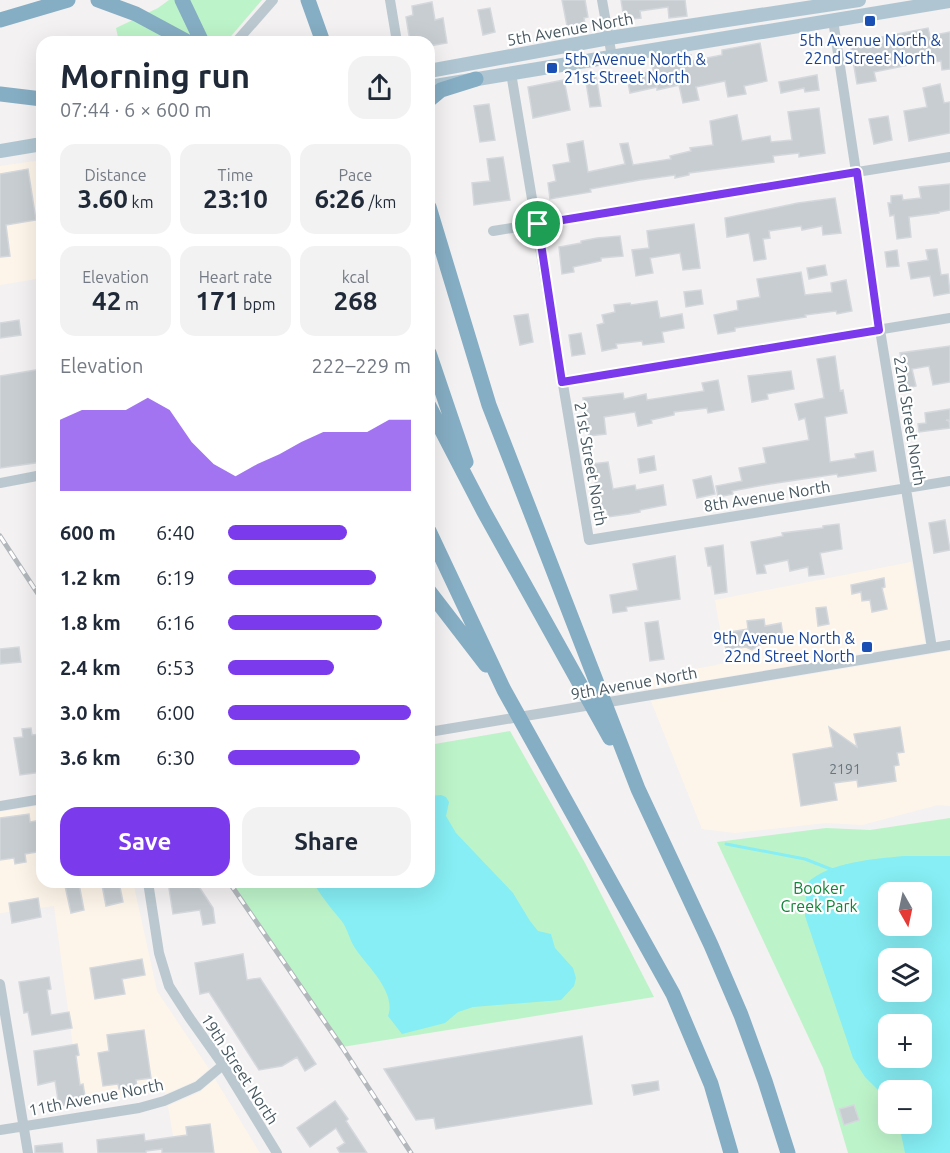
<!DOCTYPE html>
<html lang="en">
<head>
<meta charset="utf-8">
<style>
  body { margin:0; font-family:Ubuntu,sans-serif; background:#f2f2f3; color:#1f2937; height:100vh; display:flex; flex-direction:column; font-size:22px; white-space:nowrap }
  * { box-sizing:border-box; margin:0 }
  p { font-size:20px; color:#747a83 }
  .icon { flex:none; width:33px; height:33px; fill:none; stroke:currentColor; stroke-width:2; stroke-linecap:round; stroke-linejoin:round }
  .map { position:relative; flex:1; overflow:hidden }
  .panel { position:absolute; left:36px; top:36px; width:399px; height:852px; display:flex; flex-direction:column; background:#fff; border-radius:18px; box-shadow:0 6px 24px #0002 }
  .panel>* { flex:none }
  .needle { width:39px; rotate:171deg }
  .buttons { position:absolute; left:878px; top:882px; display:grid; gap:12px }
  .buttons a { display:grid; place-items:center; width:54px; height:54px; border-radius:12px; background:#fff; box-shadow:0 6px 24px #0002; font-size:30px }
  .pin { position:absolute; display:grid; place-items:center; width:51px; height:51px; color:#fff; margin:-26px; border:3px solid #fff; border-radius:50%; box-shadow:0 2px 6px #0007 }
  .round { display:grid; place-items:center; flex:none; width:63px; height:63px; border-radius:18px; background:#f2f2f3 }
  .summary { display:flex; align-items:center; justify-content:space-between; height:102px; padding:0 24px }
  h1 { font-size:33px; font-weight:600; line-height:45px }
  .figures { display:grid; grid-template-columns:repeat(3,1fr); gap:9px; height:102px; padding:6px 24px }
  .figures div { display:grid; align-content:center; border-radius:15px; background:#f2f2f3; text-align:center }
  .figures b { font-size:26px; font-weight:600 }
  .figures small { font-size:16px; font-weight:400 }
  .figures p { font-size:16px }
  .chart { height:168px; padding:12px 24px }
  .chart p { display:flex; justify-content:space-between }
  .chart svg { width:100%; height:108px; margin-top:6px; fill:#7c3aed; opacity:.7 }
  .button { display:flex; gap:12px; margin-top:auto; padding:12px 24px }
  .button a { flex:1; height:69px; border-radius:18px; background:#7c3aed; color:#fff; font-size:24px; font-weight:600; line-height:69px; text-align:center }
  .button a+a { background:#f2f2f3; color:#1f2937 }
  ul { padding:0 24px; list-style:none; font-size:20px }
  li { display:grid; grid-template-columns:96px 72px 1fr; align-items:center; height:45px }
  li i { height:15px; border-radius:8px; background:#7c3aed }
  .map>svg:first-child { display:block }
</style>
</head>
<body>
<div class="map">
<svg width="950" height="1153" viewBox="0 0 950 1153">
  <rect width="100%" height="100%" fill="#f3f1f1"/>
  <!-- commercial -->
  <path fill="#fef5ea" d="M 42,160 L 42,278 L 0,285 L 0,166 Z
    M 911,562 L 925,643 L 647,690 L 643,679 L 726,663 L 715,600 Z
    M 950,651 L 950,806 L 938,805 L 862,825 L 826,823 L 735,833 L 702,829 L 651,701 Z
    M 42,805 L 42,882 L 133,882 L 157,991 L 209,1069 L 195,1081 L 165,1094 L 164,1090 L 81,1105 L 54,906 L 0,913 L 0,812 Z
    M 215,1079 L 260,1153 L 176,1153 L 168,1106 L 200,1092 Z"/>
  <!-- green -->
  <path fill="#bdf3c9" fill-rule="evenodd" d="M 169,0 L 262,0 L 226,42 L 119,42 L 116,28 L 158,8 Z
    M 510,731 L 585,863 L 654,997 L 342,1047 L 229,882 L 429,882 L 429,745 Z
    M 950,818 L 950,1153 L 848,1153 L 823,1068 L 717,842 L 826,828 L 870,830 ZM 888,892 L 921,892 L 921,926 L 888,926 ZM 888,958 L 921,958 L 921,992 L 888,992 ZM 888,1024 L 921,1024 L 921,1058 L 888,1058 ZM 888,1090 L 921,1090 L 921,1124 L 888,1124 Z"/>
  <!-- water -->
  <path fill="#86eef4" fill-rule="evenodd" d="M 441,795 L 446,797 L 449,802 L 446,816 L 456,833 L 513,893 L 530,921 L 538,931 L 551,934 L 555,948 L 573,968 L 576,978 L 574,986 L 561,1000 L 473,1007 L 458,1012 L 445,1023 L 402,1034 L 388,1016 C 397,992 366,965 355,948 C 349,939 347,926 340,919 C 330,907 321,896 313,882 L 429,882 L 429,796 Z
    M 904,856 L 950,856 L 950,1153 L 905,1153 L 899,1124 L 921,1124 L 921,1090 L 888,1090 L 888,1100 L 865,1077 L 853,1058 L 805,916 L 807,883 C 829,862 874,859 904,856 ZM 888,892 L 921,892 L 921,926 L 888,926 ZM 888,958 L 921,958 L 921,992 L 888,992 ZM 888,1024 L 921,1024 L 921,1058 L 888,1058 Z"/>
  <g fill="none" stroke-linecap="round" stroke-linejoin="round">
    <!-- stream -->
    <path stroke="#86eef4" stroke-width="3" d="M 726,844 L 805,859 L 833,870"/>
  </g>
  <!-- building -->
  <path fill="#c7cdd1" stroke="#d4d8dd" stroke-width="1.5" d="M 562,0 L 585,0 L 588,17 L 584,18 L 585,24 L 567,26 Z
    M 621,0 L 685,0 L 687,16 L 669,18 L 668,7 L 640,11 L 641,18 L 624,20 Z
    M 432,2 L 435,20 L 443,18 L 447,43 L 429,46 L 429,42 L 410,42 L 406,17 L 413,15 L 412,6 Z
    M 490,8 L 495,32 L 483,35 L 478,10 Z
    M 928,28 L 930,36 L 950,32 L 950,69 L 942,70 L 941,61 L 929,63 L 928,55 L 908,58 L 909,65 L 874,72 L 876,81 L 857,84 L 850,43 Z
    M 760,43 L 767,81 L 744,86 L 746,94 L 728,97 L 725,81 L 696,87 L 699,100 L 683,103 L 679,85 L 657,90 L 657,87 L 630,93 L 627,77 L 653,71 L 652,63 L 691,55 L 692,61 L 722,55 L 722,50 Z
    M 596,75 L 601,106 L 590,107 L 585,76 Z
    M 817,75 L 819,90 L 805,92 L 804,88 L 781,93 L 779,82 Z
    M 564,80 L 570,110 L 533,118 L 528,87 Z
    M 940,84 L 944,103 L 950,102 L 950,133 L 909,141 L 904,111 L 927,107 L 923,88 Z
    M 489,104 L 495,140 L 480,142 L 474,106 Z
    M 819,108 L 825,153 L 799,157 L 799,153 L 773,156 L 774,162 L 689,173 L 689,175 L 675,178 L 675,175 L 640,180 L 590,189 L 591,192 L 550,199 L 548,183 L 556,181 L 553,165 L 570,162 L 567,144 L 583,141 L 588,172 L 625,164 L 620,144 L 628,143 L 633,165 L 671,159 L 670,156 L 691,151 L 690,148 L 713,145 L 710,121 L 737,115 L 742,141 L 770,136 L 771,142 L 792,140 L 788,112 Z
    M 888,116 L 892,140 L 874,144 L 869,119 Z
    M 503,157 L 510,200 L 474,205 L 472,183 L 490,181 L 487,159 Z
    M 28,169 L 36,220 L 6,225 L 10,256 L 0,257 L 0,174 Z
    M 950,184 L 950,210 L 939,212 L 939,213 L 909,217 L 911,237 L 897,239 L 894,215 L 890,216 L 888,203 L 891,203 L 891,196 L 902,195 L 903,200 L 921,198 L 919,187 Z
    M 835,198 L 841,233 L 823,235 L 822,226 L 802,230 L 801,226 L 769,231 L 770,238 L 763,239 L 766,259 L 754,261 L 749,233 L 727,237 L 725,218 L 798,203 Z
    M 694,224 L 700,268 L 683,270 L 680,253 L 650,258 L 653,273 L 636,276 L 632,250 L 649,248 L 647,231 Z
    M 620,236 L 623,256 L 601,258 L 601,261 L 573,267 L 574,272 L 562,274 L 559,247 L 581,243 L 581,241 L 597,238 Z
    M 937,249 L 941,275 L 948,274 L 950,293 L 934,296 L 930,276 L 911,279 L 908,263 L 928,260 L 926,250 Z
    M 897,250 L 899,266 L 887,267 L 885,252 Z
    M 825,265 L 827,275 L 809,279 L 807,268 Z
    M 801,272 L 805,295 L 832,292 L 831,283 L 846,280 L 852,311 L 837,314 L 836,311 L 805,315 L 806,317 L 735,328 L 735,331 L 718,334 L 714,315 L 738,310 L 737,301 L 760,297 L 757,279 Z
    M 701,290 L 703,304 L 686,307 L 684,292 Z
    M 657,301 L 660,318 L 682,314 L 684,328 L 662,332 L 664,342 L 643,345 L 642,341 L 616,344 L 617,348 L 602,351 L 597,325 L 604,323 L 602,315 L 615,312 L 614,305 L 630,303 L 631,305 Z
    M 528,314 L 533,342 L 520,345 L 514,316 Z
    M 19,320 L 21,335 L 0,338 L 0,323 Z
    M 581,333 L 585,354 L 572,356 L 569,335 Z
    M 950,346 L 950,382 L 933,385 L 929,366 L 912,369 L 916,386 L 907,388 L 900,353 Z
    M 835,356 L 840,391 L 843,390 L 847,413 L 825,417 L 830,462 L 856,458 L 855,454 L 873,451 L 876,471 L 838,477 L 837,474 L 810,478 L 770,484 L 732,491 L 733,494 L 718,497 L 716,486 L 742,481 L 739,468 L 766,463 L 763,448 L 809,440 L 805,418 L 799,420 L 795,404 L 824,398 L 817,359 Z
    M 42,369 L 42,462 L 0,468 L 0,376 Z
    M 791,371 L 794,389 L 767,394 L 768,399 L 752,402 L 748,376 Z
    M 718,380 L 724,410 L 708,413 L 707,408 L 674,412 L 674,415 L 651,420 L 652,423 L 638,426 L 635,412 L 604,417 L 606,434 L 589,436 L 583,398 L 623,393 L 624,399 L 646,394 L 647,400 L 704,391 L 702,383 Z
    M 950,409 L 950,420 L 946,420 L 949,421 L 950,428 L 919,432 L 918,424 L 926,423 L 925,413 Z
    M 654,456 L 656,470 L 640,473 L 638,459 Z
    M 608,462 L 613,489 L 635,485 L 636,490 L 663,485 L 666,505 L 640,510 L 640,512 L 629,514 L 608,517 L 607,512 L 600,513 L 592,464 Z
    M 711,476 L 715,494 L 697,498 L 693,480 Z
    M 945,520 L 950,550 L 934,553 L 929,523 Z
    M 839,524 L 842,549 L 820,553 L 824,574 L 809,576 L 808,567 L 790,571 L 788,560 L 764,565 L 766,573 L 757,574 L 751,542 L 783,536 L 782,533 L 823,528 L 823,526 Z
    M 723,545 L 727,592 L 715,594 L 711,566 L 708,566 L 705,548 Z
    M 675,556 L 680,599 L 626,607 L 627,611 L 613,613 L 610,595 L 638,590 L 633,564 Z
    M 884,578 L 885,587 L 882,588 L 887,609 L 872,612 L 870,600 L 862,601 L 861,592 L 852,594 L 851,585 Z
    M 826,607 L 829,624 L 818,626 L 816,608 Z
    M 764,619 L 765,626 L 781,623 L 784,641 L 759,645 L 752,650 L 746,647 L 726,650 L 723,633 L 748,629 L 747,621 Z
    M 658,621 L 664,659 L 650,661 L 645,623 Z
    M 19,647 L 21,662 L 0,664 L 0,649 Z
    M 829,727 L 857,747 L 854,734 L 900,727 L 904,752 L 897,753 L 899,765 L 894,766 L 896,781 L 858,787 L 857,780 L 834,783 L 837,800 L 801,806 L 793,754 L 833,747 Z
    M 31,728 L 32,735 L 40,734 L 42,772 L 20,775 L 14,738 L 23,737 L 22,729 Z
    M 29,814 L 30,822 L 42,820 L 42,851 L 25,854 L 26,862 L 15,864 L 14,858 L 0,860 L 0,818 Z
    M 114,882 L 119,882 L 123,902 L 106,906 L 102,885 Z
    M 168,882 L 196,882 L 213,908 L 215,923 L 203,925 L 200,910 L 173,914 Z
    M 79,884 L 84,910 L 71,913 L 65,886 Z
    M 38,898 L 41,917 L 12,923 L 9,903 Z
    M 243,954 L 247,980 L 260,978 L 316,1064 L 305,1071 L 297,1057 L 282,1066 L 259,1070 L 209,992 L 200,994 L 195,963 Z
    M 142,959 L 145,975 L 122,979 L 125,994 L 95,999 L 90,968 Z
    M 49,977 L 51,989 L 47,990 L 51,1015 L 69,1012 L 72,1028 L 32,1035 L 28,1012 L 24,1013 L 19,982 Z
    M 144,1030 L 151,1078 L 136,1080 L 137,1087 L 119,1089 L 118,1084 L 103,1086 L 98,1053 L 109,1051 L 107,1035 Z
    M 582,1036 L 592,1104 L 436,1129 L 434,1118 L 416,1120 L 384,1069 Z
    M 77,1044 L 79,1055 L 76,1056 L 80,1085 L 83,1084 L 86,1102 L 59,1106 L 55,1081 L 38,1085 L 34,1051 Z
    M 658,1081 L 659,1090 L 634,1095 L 632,1085 Z
    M 335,1101 L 348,1119 L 346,1121 L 367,1153 L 340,1153 L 337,1148 L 345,1143 L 336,1128 L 310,1147 L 297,1128 Z
    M 854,1105 L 859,1120 L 844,1125 L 839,1109 Z
    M 210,1124 L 214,1153 L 162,1153 L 162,1149 L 146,1151 L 146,1153 L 98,1153 L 97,1140 L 144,1134 L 145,1141 L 187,1135 L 186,1127 Z
    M 62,1143 L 63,1153 L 35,1153 L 35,1146 Z"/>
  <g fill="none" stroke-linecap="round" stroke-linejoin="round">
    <!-- minor -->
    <path stroke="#bbc8cf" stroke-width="10" d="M 390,0 L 397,42
      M 602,0 L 612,57
      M 833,20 L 880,330 L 932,648
      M 236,42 L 273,0
      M 511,73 L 589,540 L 950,481
      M 493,231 L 950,157
      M 562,382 L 950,318
      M 0,483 L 42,475
      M 429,732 L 950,645
      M 0,806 L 42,799
      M 148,882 L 159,953 L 169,986 L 189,1017 L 223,1065 L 277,1153
      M 0,984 L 28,1153
      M 0,1130 L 139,1108 L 164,1101 L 198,1086 L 223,1065"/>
    <!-- major -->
    <path stroke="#afc6d2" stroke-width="14" d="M 429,71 L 609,38 L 859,0
      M 429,87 L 950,1
      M 0,151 L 42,144"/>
    <!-- highway -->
    <path stroke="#85adc3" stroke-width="15" d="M 98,0 L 136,14 L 188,42
      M 182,0 L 202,42
      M 308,0 L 323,42
      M 0,20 L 68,0
      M 0,94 L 42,99
      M 429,100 L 441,90 L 476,79
      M 429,207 L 489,405 L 638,789 L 711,945 L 741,1015 L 765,1081 L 788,1153
      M 429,353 L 466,462
      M 429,406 L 483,510 L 610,738
      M 429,531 L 504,690 L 673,994 L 711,1084 L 731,1153
      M 429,591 L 486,665"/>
    <!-- rail casing -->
    <g stroke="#b2b7bc" stroke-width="5">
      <path id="rail" d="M 0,536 L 42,600
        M 229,882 L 342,1047 L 411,1153"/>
    </g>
    <!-- rail -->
    <use href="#rail" stroke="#fff" stroke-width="3" stroke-dasharray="9" stroke-linecap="butt"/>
  </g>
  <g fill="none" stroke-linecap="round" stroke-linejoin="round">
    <!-- route casing -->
    <g stroke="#fff" stroke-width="12">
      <path id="route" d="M 857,172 L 879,330 L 562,382 L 538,224 Z"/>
    </g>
    <!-- route -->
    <use href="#route" stroke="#7c3aed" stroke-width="8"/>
  </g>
  <!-- markers -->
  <g fill="#1a4fb4" stroke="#fff" stroke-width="2">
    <rect x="864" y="15" width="12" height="12" rx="3"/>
    <rect x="546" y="62" width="12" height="12" rx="3"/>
    <rect x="861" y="641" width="12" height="12" rx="3"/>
  </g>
  <g text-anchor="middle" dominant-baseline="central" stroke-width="4.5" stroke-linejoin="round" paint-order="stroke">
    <!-- number labels -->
    <g font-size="14" fill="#67757c">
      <text x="845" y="769">2191</text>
    </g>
    <!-- street labels -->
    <g font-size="16" fill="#475860" stroke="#fff">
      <text transform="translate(570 29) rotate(-10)">5th Avenue North</text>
      <text transform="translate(910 421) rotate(81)">22nd Street North</text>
      <text transform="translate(591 464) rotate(80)">21st Street North</text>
      <text transform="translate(767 496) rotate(-9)">8th Avenue North</text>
      <text transform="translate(634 683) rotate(-10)">9th Avenue North</text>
      <text transform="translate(240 1069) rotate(57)">19th Street North</text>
      <text transform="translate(96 1097) rotate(-11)">11th Avenue North</text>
    </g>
    <!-- transit labels -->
    <g font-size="16" fill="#164399" stroke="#fff">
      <text x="870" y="40">5th Avenue North &amp;<tspan x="870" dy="18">22nd Street North</tspan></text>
      <text x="564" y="59" text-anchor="start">5th Avenue North &amp;<tspan x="564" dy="18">21st Street North</tspan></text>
      <text x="855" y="638" text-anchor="end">9th Avenue North &amp;<tspan x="855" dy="18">22nd Street North</tspan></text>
    </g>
    <!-- park labels -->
    <g font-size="16" fill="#0f8437" stroke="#fff">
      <text x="819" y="888">Booker<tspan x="819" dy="18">Creek Park</tspan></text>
    </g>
  </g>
</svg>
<div class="buttons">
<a><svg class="needle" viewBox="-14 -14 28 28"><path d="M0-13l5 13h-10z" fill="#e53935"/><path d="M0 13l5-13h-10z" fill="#747a83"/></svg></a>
<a><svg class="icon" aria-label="layers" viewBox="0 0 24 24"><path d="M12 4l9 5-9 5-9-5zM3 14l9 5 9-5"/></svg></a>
<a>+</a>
<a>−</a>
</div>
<div class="pin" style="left:538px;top:224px;background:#1e9e55"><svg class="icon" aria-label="arrive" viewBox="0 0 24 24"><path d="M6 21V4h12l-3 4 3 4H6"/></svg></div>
<section class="panel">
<div class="summary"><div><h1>Morning run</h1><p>07:44 · 6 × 600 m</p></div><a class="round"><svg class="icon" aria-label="share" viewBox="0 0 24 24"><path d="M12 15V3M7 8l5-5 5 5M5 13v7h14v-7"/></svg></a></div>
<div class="figures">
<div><p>Distance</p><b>3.60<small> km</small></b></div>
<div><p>Time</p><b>23:10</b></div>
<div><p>Pace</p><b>6:26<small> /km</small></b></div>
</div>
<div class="figures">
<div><p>Elevation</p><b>42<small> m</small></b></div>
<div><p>Heart rate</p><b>171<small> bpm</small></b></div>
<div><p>kcal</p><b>268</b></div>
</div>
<div class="chart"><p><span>Elevation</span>222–229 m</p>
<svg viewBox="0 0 160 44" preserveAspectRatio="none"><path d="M0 44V15L10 11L20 11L30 11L40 6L50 11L60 24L70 33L80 38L90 33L100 29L110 24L120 20L130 20L140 20L150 15L160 15V44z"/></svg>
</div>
<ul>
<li><b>600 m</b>6:40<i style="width:65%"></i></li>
<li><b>1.2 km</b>6:19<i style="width:81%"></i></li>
<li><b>1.8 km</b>6:16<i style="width:84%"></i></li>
<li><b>2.4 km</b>6:53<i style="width:58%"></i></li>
<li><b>3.0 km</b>6:00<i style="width:100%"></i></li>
<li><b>3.6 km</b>6:30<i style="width:72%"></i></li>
</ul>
<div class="button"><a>Save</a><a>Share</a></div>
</section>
</div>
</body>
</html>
